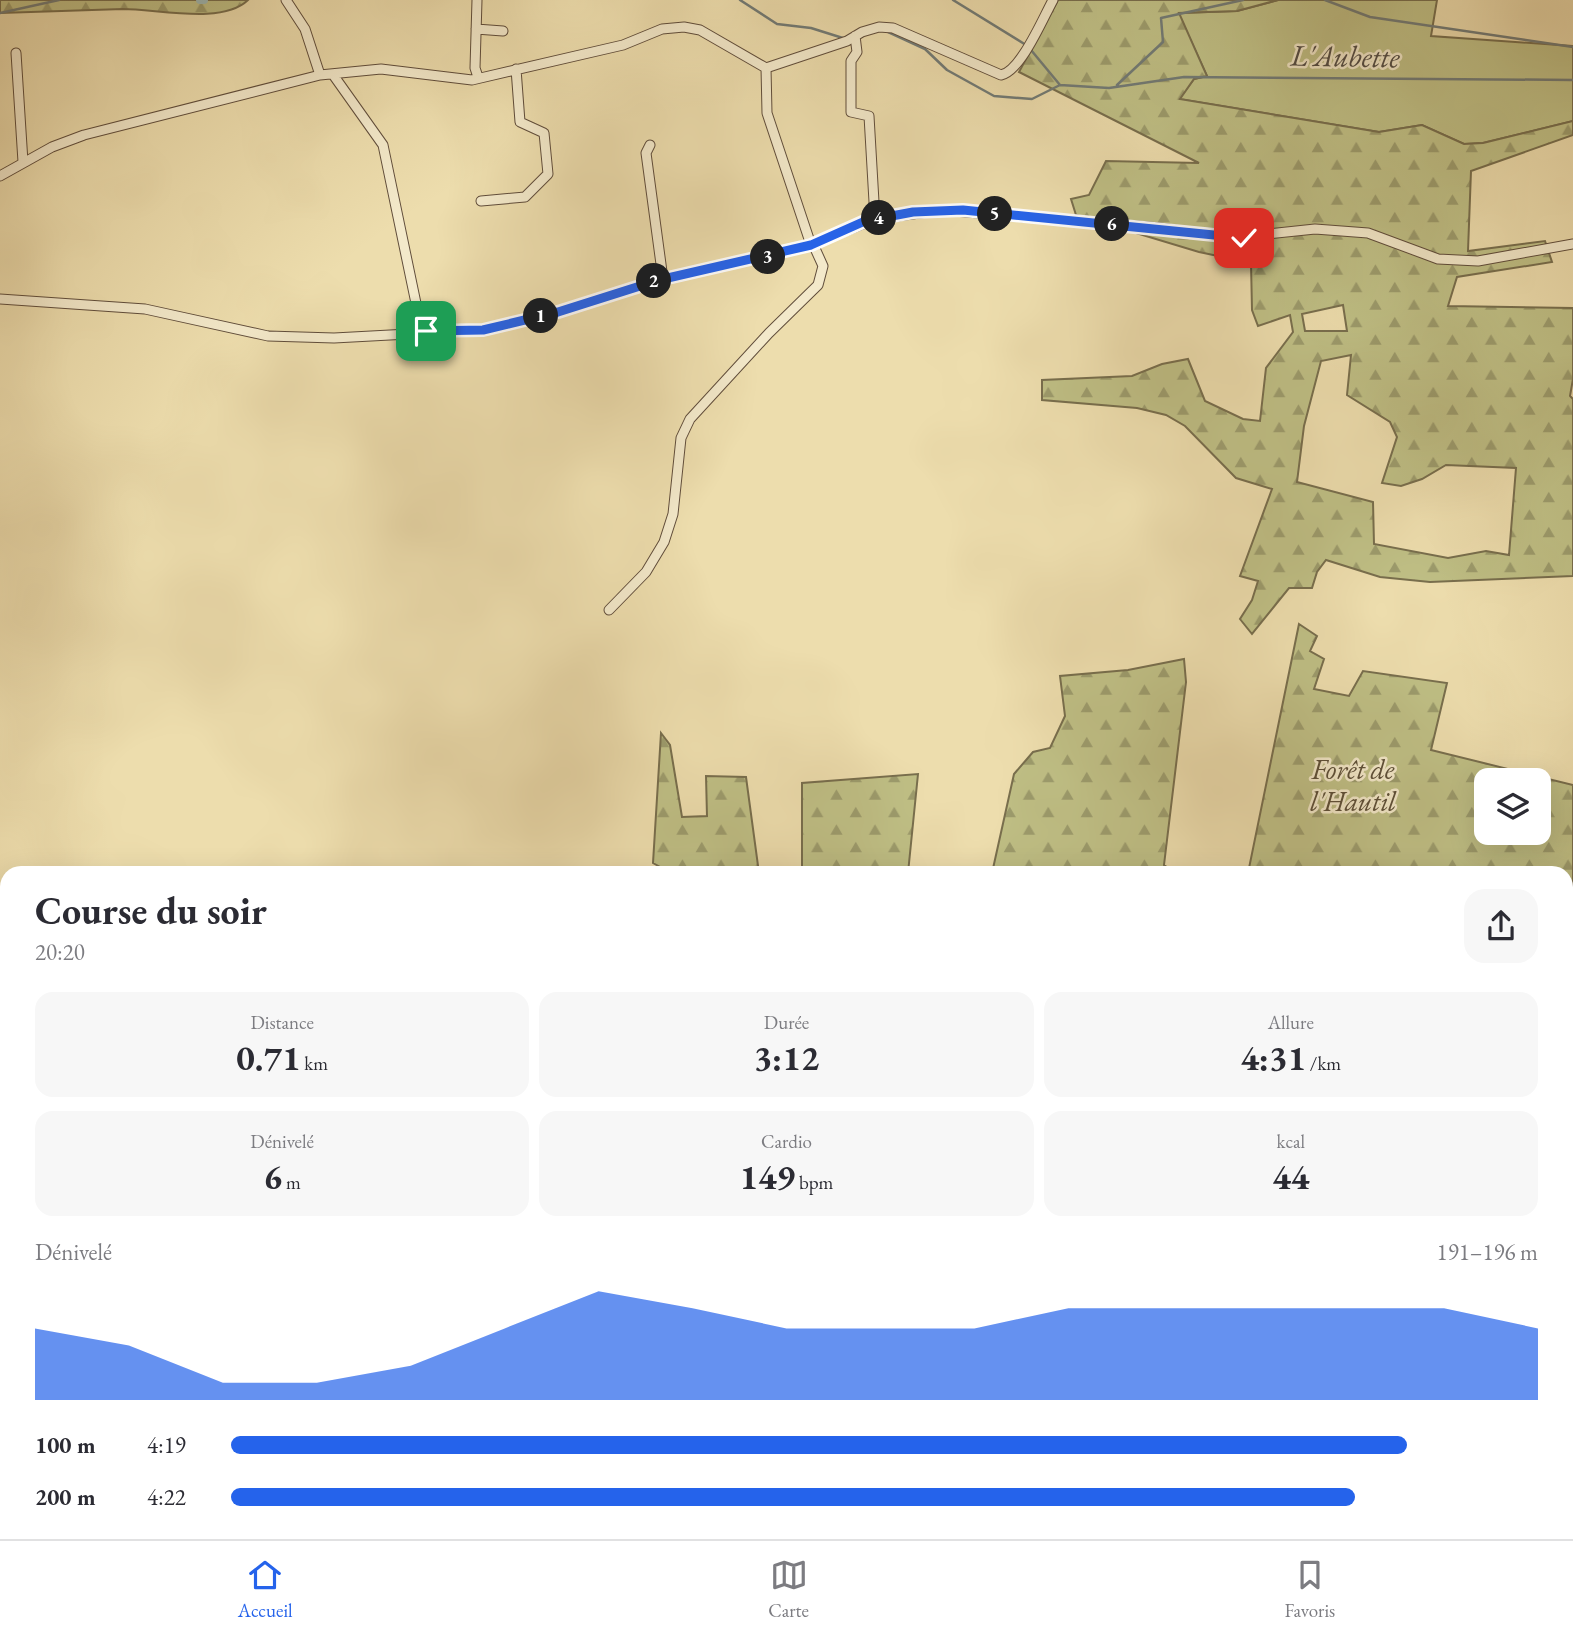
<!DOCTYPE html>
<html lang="fr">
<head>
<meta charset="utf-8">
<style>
  body { margin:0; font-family:"EB Garamond",serif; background:#f7f7f7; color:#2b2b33; height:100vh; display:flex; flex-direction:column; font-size:26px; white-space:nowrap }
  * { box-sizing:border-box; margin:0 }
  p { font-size:23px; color:#7c7c81 }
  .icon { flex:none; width:38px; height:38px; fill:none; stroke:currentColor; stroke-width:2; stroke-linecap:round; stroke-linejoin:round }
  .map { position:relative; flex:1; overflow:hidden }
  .sheet { position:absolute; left:0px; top:866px; width:1573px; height:674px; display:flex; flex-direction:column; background:#fff; border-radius:21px 21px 0 0; box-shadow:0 7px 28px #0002 }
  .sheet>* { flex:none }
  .controls { position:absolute; left:1474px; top:768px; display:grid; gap:14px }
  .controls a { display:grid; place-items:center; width:77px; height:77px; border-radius:14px; background:#fff; box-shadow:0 7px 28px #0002; font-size:35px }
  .pin { position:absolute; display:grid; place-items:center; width:60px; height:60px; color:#fff; margin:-30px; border-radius:14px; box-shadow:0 4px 10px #0006 }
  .km { position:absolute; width:35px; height:35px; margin:-18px; border-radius:50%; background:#222; color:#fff; font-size:19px; line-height:35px; text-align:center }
  .round { display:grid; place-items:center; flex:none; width:74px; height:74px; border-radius:21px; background:#f7f7f7 }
  .headline { display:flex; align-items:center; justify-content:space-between; height:119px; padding:0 35px }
  h1 { font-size:38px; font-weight:700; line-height:52px }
  .stats { display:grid; grid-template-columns:repeat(3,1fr); gap:10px; height:119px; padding:7px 35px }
  .stats div { display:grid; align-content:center; border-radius:18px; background:#f7f7f7; text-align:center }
  .stats b { font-size:35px; font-weight:700 }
  .stats small { font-size:19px; font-weight:400 }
  .stats p { font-size:19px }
  .chart { height:196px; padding:14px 35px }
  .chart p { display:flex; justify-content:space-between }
  .chart svg { width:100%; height:126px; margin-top:7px; fill:#2563eb; opacity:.7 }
  ul { padding:0 35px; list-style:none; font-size:23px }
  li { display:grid; grid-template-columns:112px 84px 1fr; align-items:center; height:52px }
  li i { height:18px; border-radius:9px; background:#2563eb }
  .dock { display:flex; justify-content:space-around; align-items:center; height:98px; border-top:2px solid #e1e1e2; background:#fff; font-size:19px; color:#7c7c81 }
  .dock a { display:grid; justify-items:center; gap:4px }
  .dock .selected { color:#2563eb }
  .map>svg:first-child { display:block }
</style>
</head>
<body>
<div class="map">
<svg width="1573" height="1539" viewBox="0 0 1573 1539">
  <defs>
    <pattern id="forest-firs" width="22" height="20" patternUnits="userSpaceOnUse" patternTransform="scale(1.75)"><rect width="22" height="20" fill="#bfbf85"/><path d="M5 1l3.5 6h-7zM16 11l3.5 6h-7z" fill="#9c9b6c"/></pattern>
  </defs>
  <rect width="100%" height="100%" fill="#edddad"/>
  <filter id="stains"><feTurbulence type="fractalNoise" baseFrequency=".00286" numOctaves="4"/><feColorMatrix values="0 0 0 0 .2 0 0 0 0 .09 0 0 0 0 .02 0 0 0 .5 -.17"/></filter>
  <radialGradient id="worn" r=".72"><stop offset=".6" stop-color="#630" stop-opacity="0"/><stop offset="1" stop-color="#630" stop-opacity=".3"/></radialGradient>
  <!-- grass -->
  <path fill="#bfbf85" stroke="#786e4d" stroke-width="2" d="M 1278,0 L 1437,0 L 1431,36 L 1573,46 L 1573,121 L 1483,143 L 1464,144 L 1422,125 L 1379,132 L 1179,99 L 1194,79 L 1207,76 L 1178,13 L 1237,11 Z"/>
  <!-- forest -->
  <path fill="url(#forest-firs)" stroke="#786e4d" stroke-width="2" fill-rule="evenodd" d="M 0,0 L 248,0 C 222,25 158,9 123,9 C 82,10 41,12 0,13 Z
    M 1058,0 L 1278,0 L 1237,11 L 1179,13 L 1207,76 L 1194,79 L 1180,99 L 1379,132 L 1422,125 L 1464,144 L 1483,143 L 1573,121 L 1573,135 L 1471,171 L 1468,251 L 1545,241 L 1552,262 L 1457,277 L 1448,306 L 1573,308 L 1573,379 L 1570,396 L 1573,399 L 1573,576 L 1430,582 L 1380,577 L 1326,560 L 1317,572 L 1312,588 L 1289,588 L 1252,634 L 1240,619 L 1252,600 L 1258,581 L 1240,576 L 1272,489 L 1236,478 L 1185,426 L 1166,415 L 1137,408 L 1042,400 L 1042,380 L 1132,376 L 1162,364 L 1188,359 L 1205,401 L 1243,419 L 1260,421 L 1266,368 L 1293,332 L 1290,315 L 1258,326 L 1252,310 L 1251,263 L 1199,252 L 1076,215 L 1071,199 L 1089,195 L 1106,161 L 1199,163 L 1019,72 ZM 1343,305 L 1347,331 L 1305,331 L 1302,314 ZM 1351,355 L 1347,395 L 1390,422 L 1397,437 L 1382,483 L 1401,486 L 1422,479 L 1446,465 L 1516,468 L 1509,555 L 1486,551 L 1448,558 L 1374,544 L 1373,502 L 1297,482 L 1304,426 L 1321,361 Z
    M 1299,624 L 1317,636 L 1310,651 L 1324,659 L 1314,689 L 1349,696 L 1363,671 L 1447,683 L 1431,750 L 1573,785 L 1573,1539 L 595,1539 L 594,1533 L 1566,1533 L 1566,873 L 1248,873 ZM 1486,780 L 1538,780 L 1538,833 L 1486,833 Z
    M 1184,659 L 1186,682 L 1164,865 L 1175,873 L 992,873 L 1014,774 L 1033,752 L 1050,748 L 1065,716 L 1060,676 L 1128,670 Z
    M 661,733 L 670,745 L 682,817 L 707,816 L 706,776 L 746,777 L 759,873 L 671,873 L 653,863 Z
    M 918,774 L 908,873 L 802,873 L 802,783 Z
    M 48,1533 L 75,1533 L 85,1539 L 41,1539 Z"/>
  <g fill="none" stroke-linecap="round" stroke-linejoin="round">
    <!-- stream -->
    <path stroke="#727b76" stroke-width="2.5" d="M 740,0 L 777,24 L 811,28 L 846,39
      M 953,0 L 1026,45
      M 1325,0 L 1370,17 L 1573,47
      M 0,13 L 59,0
      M 886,31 L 925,49 L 947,70 L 994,96 L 1032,99 L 1060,85 L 1109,88 L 1184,77 L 1573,80
      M 1031,50 L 1060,85
      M 1117,85 L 1163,42 L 1161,18 L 1243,0"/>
    <!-- canal -->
    <path stroke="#9eb9b6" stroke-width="8" d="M 200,0 L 204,0"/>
    <!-- street casing -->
    <g stroke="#604d3b" stroke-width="11">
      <path id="street" d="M 286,0 L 305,29 L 320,75
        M 477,0 L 475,68 L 478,77
        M 476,29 L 503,31
        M 855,36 L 857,52 L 851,61 L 851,112 L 869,116 L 875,219
        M 16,53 L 23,162
        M 766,68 L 767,113 L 811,245
        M 334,76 L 383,145 L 422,332
        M 650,145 L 646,153 L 663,279
        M 0,176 L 52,147 L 84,135 L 320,75 L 381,69 L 472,80 L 623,45 L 662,29 L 684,27 L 700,30 L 766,68 L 847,41 L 862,32 L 879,27 L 893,28 L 1001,75 C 1021,71 1043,18 1053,0
        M 481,201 L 525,197 L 548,174 L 544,133 L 520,122 L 516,69
        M 0,299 L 145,309 L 268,336 L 334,338 L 483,330 L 558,312 L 659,280 L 811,245 L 875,219 L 942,210 L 1160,228 L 1228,238 L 1315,229 L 1368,233 L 1438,259 L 1478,261 L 1573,244
        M 609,610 L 646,572 L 664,542 L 673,514 L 681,438 L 690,419 L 769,333 L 818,285 L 823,266 L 813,244"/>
    </g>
    <!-- secondary casing -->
    <g stroke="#311d15" stroke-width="15">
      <path id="secondary" d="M 0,1478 L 7,1482
        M 99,1533 L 109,1539"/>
    </g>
    <!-- street -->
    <use href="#street" stroke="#f3e9ca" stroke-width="9"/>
    <!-- secondary -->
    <use href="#secondary" stroke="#f3e9ca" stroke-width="12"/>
  </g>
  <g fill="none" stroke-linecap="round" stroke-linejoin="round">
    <!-- route casing -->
    <g stroke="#fff" stroke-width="14">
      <path id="route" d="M 426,331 L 483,330 L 558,312 L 659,280 L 811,245 L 865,221 L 913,212 L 963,210 L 1244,238"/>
    </g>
    <!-- route -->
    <use href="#route" stroke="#2563eb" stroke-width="9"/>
  </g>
  <g text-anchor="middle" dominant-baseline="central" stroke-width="5" stroke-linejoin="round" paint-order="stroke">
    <!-- park labels -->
    <g font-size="28" font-style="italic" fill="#5c4e37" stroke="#f3e9ca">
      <text x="1353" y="769">Forêt de<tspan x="1353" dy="32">l'Hautil</tspan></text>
    </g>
    <!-- water labels -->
    <g font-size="30" font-style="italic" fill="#524c45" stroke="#f3e9ca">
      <text transform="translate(1345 56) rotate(1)">L'Aubette</text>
    </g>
  </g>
  <rect width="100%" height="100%" filter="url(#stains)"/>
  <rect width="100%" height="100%" fill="url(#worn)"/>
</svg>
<div class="controls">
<a><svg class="icon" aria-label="layers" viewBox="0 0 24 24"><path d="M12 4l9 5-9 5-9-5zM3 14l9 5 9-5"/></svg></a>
</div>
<div class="pin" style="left:426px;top:331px;background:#1e9e55"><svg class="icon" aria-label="arrive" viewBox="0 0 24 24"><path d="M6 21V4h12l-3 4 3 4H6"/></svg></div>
<div class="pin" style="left:1244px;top:238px;background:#d93025"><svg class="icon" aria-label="check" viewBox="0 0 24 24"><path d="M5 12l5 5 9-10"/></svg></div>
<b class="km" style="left:541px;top:316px">1</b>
<b class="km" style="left:654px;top:281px">2</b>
<b class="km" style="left:768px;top:257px">3</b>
<b class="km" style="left:879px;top:218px">4</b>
<b class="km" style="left:995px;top:214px">5</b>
<b class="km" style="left:1112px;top:224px">6</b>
<section class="sheet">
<div class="headline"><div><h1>Course du soir</h1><p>20:20</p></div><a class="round"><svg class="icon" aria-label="share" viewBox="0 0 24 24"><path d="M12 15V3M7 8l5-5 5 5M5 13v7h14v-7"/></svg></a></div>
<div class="stats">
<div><p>Distance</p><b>0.71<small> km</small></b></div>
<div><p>Durée</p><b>3:12</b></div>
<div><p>Allure</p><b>4:31<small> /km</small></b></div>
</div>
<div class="stats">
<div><p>Dénivelé</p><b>6<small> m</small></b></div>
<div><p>Cardio</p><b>149<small> bpm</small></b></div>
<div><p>kcal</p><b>44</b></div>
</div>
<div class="chart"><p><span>Dénivelé</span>191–196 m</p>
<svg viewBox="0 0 160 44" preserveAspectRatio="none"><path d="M0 44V19L10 25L20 38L30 38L40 32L50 19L60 6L70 12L80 19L90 19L100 19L110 12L120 12L130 12L140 12L150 12L160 19V44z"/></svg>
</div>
<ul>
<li><b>100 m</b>4:19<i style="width:90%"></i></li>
<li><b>200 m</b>4:22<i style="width:86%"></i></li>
</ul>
</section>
</div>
<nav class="dock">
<a class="selected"><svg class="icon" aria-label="home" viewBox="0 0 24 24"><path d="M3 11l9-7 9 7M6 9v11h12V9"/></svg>Accueil</a>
<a><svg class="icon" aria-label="map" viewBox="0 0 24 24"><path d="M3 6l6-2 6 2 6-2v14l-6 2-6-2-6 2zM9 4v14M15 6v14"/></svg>Carte</a>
<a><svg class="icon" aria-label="saved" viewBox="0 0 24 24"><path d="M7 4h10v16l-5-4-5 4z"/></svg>Favoris</a>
</nav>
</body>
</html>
